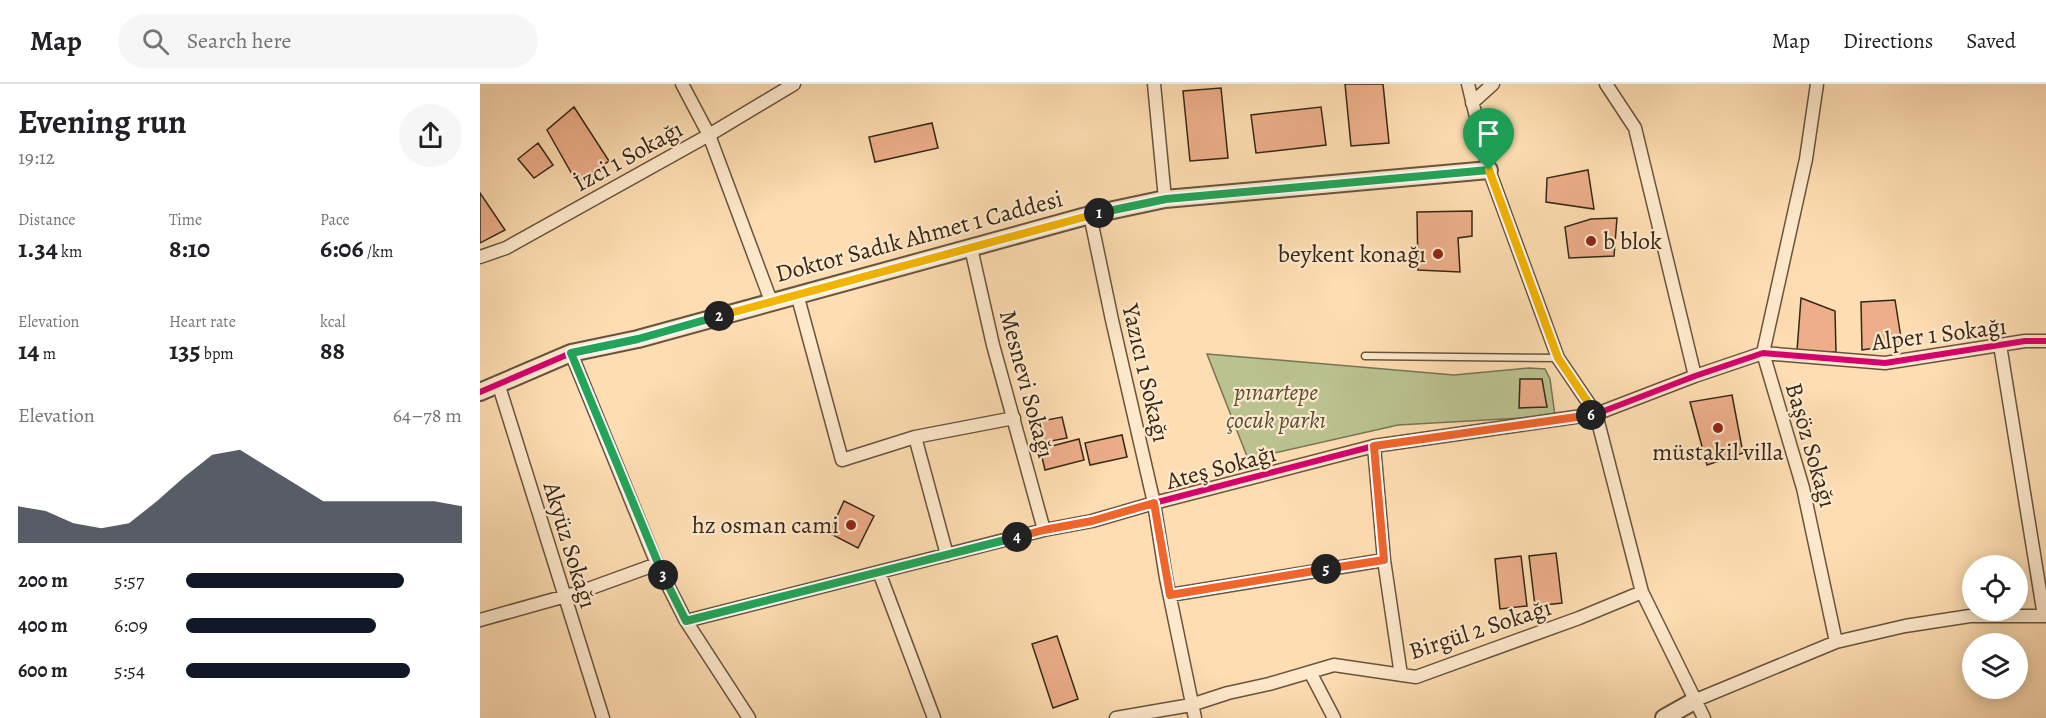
<!DOCTYPE html>
<html lang="en">
<head>
<meta charset="utf-8">
<style>
  body { margin:0; font-family:Alegreya,serif; background:#f6f6f6; color:#202124; height:100vh; display:flex; flex-direction:column; font-size:22px; white-space:nowrap }
  * { box-sizing:border-box; margin:0 }
  p { font-size:20px; color:#757577 }
  .icon { flex:none; width:33px; height:33px; fill:none; stroke:currentColor; stroke-width:2; stroke-linecap:round; stroke-linejoin:round }
  .map { position:relative; flex:1; overflow:hidden }
  .drawer { display:flex; flex-direction:column; background:#fff; width:480px }
  .drawer>* { flex:none }
  .fabs { position:absolute; left:1482px; top:471px; display:grid; gap:12px }
  .fabs a { display:grid; place-items:center; width:66px; height:66px; border-radius:50%; background:#fff; box-shadow:0 3px 15px #0003; font-size:30px }
  .pin { position:absolute; display:grid; place-items:center; width:51px; height:51px; color:#fff; margin:-62px -26px; border-radius:50% 50% 50% 0; rotate:-45deg; box-shadow:0 0 6px #0007 }
  .pin .icon { rotate:45deg }
  .km { position:absolute; width:30px; height:30px; margin:-15px; border-radius:50%; background:#222; color:#fff; font-size:16px; line-height:30px; text-align:center }
  .round { display:grid; place-items:center; flex:none; width:63px; height:63px; border-radius:32px; background:#f6f6f6 }
  .headline { display:flex; align-items:center; justify-content:space-between; height:102px; padding:0 18px }
  h1 { font-size:33px; font-weight:700; line-height:45px }
  .figures { display:grid; grid-template-columns:repeat(3,1fr); gap:9px; height:102px; padding:6px 18px }
  .figures div { display:grid; align-content:center }
  .figures b { font-size:26px; font-weight:700 }
  .figures small { font-size:16px; font-weight:400 }
  .figures p { font-size:16px }
  .chart { height:168px; padding:12px 18px }
  .chart p { display:flex; justify-content:space-between }
  .chart svg { width:100%; height:108px; margin-top:6px; fill:#111827; opacity:.7 }
  ul { padding:0 18px; list-style:none; font-size:20px }
  li { display:grid; grid-template-columns:96px 72px 1fr; align-items:center; height:45px }
  li i { height:15px; border-radius:8px; background:#111827 }
  header { display:flex; align-items:center; gap:36px; box-sizing:border-box; height:84px; padding:0 30px; background:#fff; border-bottom:2px solid #e0e0e0 }
  header strong { font-size:28px }
  nav { display:flex; gap:33px; margin-inline-start:auto; font-size:21px }
  .search { width:420px; height:54px; background:#f6f6f6; display:flex; align-items:center; gap:15px; box-sizing:border-box; padding:0 21px; border-radius:33px; color:#757577; font-size:22px }
  main { display:flex; flex:1; min-height:0 }
  .map>svg:first-child { display:block }
</style>
</head>
<body>
<header>
<strong>Map</strong>
<div class="search"><svg class="icon" aria-label="search" viewBox="0 0 24 24"><circle cx="10" cy="10" r="6"/><path d="M15 15l6 6"/></svg>Search here</div>
<nav><a>Map</a><a>Directions</a><a>Saved</a></nav>
</header>
<main>
<section class="drawer">
<div class="headline"><div><h1>Evening run</h1><p>19:12</p></div><a class="round"><svg class="icon" aria-label="share" viewBox="0 0 24 24"><path d="M12 15V3M7 8l5-5 5 5M5 13v7h14v-7"/></svg></a></div>
<div class="figures">
<div><p>Distance</p><b>1.34<small> km</small></b></div>
<div><p>Time</p><b>8:10</b></div>
<div><p>Pace</p><b>6:06<small> /km</small></b></div>
</div>
<div class="figures">
<div><p>Elevation</p><b>14<small> m</small></b></div>
<div><p>Heart rate</p><b>135<small> bpm</small></b></div>
<div><p>kcal</p><b>88</b></div>
</div>
<div class="chart"><p><span>Elevation</span>64–78 m</p>
<svg viewBox="0 0 160 44" preserveAspectRatio="none"><path d="M0 44V29L10 31L20 36L30 38L40 36L50 27L60 17L70 8L80 6L90 13L100 20L110 27L120 27L130 27L140 27L150 27L160 29V44z"/></svg>
</div>
<ul>
<li><b>200 m</b>5:57<i style="width:79%"></i></li>
<li><b>400 m</b>6:09<i style="width:69%"></i></li>
<li><b>600 m</b>5:54<i style="width:81%"></i></li>
</ul>
</section>
<div class="map">
<svg width="1566" height="634" viewBox="0 0 1566 634">
  <rect width="100%" height="100%" fill="#fdddb1"/>
  <filter id="stains"><feTurbulence type="fractalNoise" baseFrequency=".00333" numOctaves="4"/><feColorMatrix values="0 0 0 0 .2 0 0 0 0 .09 0 0 0 0 .02 0 0 0 .5 -.17"/></filter>
  <radialGradient id="worn" r=".72"><stop offset=".6" stop-color="#630" stop-opacity="0"/><stop offset="1" stop-color="#630" stop-opacity=".3"/></radialGradient>
  <!-- green -->
  <path fill="#bac28f" stroke="#787454" stroke-width="1.5" d="M 727,270 L 974,291 L 1049,284 L 1065,285 L 1070,295 L 1075,332 L 918,341 L 768,375 Z"/>
  <!-- building -->
  <path fill="#edae89" stroke="#362718" stroke-width="1.5" d="M 865,0 L 903,0 L 909,59 L 871,62 Z
    M 741,4 L 748,74 L 710,77 L 703,7 Z
    M 94,23 L 129,77 L 97,99 L 67,46 Z
    M 841,23 L 846,61 L 776,69 L 771,31 Z
    M 452,39 L 458,64 L 395,78 L 389,53 Z
    M 58,59 L 73,81 L 54,94 L 38,75 Z
    M 1108,86 L 1114,125 L 1066,118 L 1067,94 Z
    M 0,109 L 25,146 L 0,159 Z
    M 992,127 L 992,152 L 978,154 L 980,188 L 938,186 L 937,128 Z
    M 1137,134 L 1134,172 L 1089,174 L 1085,143 L 1111,135 Z
    M 1321,214 L 1355,227 L 1356,268 L 1317,267 Z
    M 1415,216 L 1422,260 L 1382,266 L 1381,218 Z
    M 1040,295 L 1062,295 L 1067,323 L 1039,324 Z
    M 1252,311 L 1263,369 L 1227,381 L 1210,318 Z
    M 582,333 L 587,354 L 556,360 L 551,339 Z
    M 642,351 L 647,373 L 610,381 L 605,359 Z
    M 599,355 L 604,376 L 565,386 L 560,365 Z
    M 364,417 L 394,432 L 378,464 L 349,449 Z
    M 1076,469 L 1082,519 L 1055,522 L 1049,472 Z
    M 1041,472 L 1047,522 L 1020,525 L 1015,475 Z
    M 577,552 L 598,615 L 573,624 L 552,560 Z"/>
  <g fill="none" stroke-linecap="round" stroke-linejoin="round">
    <!-- service casing -->
    <g stroke="#68543e" stroke-width="9">
      <path id="service" d="M 885,272 L 1078,274"/>
    </g>
    <!-- minor casing -->
    <g stroke="#68543e" stroke-width="15">
      <path id="minor" d="M 202,0 L 229,51 L 291,217
        M 674,0 L 685,115
        M 988,0 L 1009,86 L 1078,274 L 1116,330 L 1162,508 L 1224,634
        M 1126,0 L 1155,44 L 1215,292
        M 1337,0 L 1326,75 L 1283,269 L 1323,404 L 1356,558
        M 992,19 L 1013,0
        M 610,131 L 632,236 L 674,419 L 686,494 L 715,634
        M 491,164 L 513,261 L 564,446
        M 0,173 L 26,164 L 229,51 L 314,0
        M 317,210 L 362,376 L 435,353 L 534,334
        M 1520,261 L 1564,532
        M 91,269 L 177,480 L 206,537 L 269,634
        M 18,299 L 123,634
        M 435,353 L 467,471
        M 894,362 L 904,476 L 921,591
        M 399,488 L 454,634
        M 690,511 L 904,476
        M 0,536 L 100,508 L 177,480
        M 206,537 L 564,446 L 612,437 L 674,419 L 894,362 L 1116,330 L 1215,292 L 1283,269 L 1405,279 L 1545,257 L 1566,257
        M 830,588 L 854,634
        M 1216,616 L 1356,558 L 1425,542 L 1490,532 L 1566,532
        M 636,634 L 711,621 L 748,609 L 789,600 L 854,581 L 936,593 L 1099,534 L 1162,508"/>
    </g>
    <!-- tertiary casing -->
    <g stroke="#68543e" stroke-width="20">
      <path id="tertiary" d="M 0,308 L 91,269 L 158,255 L 610,131 L 685,115 L 1009,86
        M 1184,634 L 1216,616"/>
    </g>
    <!-- service -->
    <use href="#service" stroke="#fee9cc" stroke-width="6"/>
    <!-- minor -->
    <use href="#minor" stroke="#fee9cc" stroke-width="12"/>
    <!-- tertiary -->
    <use href="#tertiary" stroke="#fee9cc" stroke-width="16"/>
    <!-- cycleway casing -->
    <g stroke="#fee9cc" stroke-width="10">
      <path id="cycleway" d="M 0,308 L 91,269 L 158,255 L 610,131 L 685,115 L 1009,86
        M 206,537 L 564,446 L 612,437 L 674,419 L 894,362 L 1116,330 L 1215,292 L 1283,269 L 1405,279 L 1545,257 L 1566,257"/>
    </g>
    <!-- cycleway -->
    <use href="#cycleway" stroke="#d6006c" stroke-width="6"/>
  </g>
  <g fill="none" stroke-linecap="round" stroke-linejoin="round">
    <!-- split-1 casing -->
    <g stroke="#fff" stroke-width="12">
      <path id="split-1" d="M 619,129 L 686,115 L 1009,86"/>
    </g>
    <!-- split-2 casing -->
    <g stroke="#fff" stroke-width="12">
      <path id="split-2" d="M 239,232 L 619,129"/>
    </g>
    <!-- split-3 casing -->
    <g stroke="#fff" stroke-width="12">
      <path id="split-3" d="M 183,491 L 91,269 L 158,255 L 239,232"/>
    </g>
    <!-- split-4 casing -->
    <g stroke="#fff" stroke-width="12">
      <path id="split-4" d="M 183,491 L 206,537 L 537,453"/>
    </g>
    <!-- split-5 casing -->
    <g stroke="#fff" stroke-width="12">
      <path id="split-5" d="M 537,453 L 564,446 L 612,437 L 674,419 L 690,511 L 846,485"/>
    </g>
    <!-- split-6 casing -->
    <g stroke="#fff" stroke-width="12">
      <path id="split-6" d="M 846,485 L 904,476 L 894,362 L 1111,331"/>
    </g>
    <!-- split-7 casing -->
    <g stroke="#fff" stroke-width="12">
      <path id="split-7" d="M 1009,86 L 1078,274 L 1116,330 L 1111,331"/>
    </g>
    <!-- split-1 -->
    <use href="#split-1" stroke="#22a559" stroke-width="8"/>
    <!-- split-2 -->
    <use href="#split-2" stroke="#f5b400" stroke-width="8"/>
    <!-- split-3 -->
    <use href="#split-3" stroke="#22a559" stroke-width="8"/>
    <!-- split-4 -->
    <use href="#split-4" stroke="#22a559" stroke-width="8"/>
    <!-- split-5 -->
    <use href="#split-5" stroke="#f0652b" stroke-width="8"/>
    <!-- split-6 -->
    <use href="#split-6" stroke="#f0652b" stroke-width="8"/>
    <!-- split-7 -->
    <use href="#split-7" stroke="#f5b400" stroke-width="8"/>
  </g>
  <!-- markers -->
  <g fill="#8f2418" stroke="#fee9cc" stroke-width="2">
    <circle cx="1111" cy="157" r="6"/>
    <circle cx="958" cy="170" r="6"/>
    <circle cx="1238" cy="344" r="6"/>
    <circle cx="371" cy="441" r="6"/>
  </g>
  <g text-anchor="middle" dominant-baseline="central" stroke-width="4.5" stroke-linejoin="round" paint-order="stroke">
    <!-- street labels -->
    <g font-size="24" fill="#362718" stroke="#fee9cc">
      <text transform="translate(148 72) rotate(-29)">İzci 1 Sokağı</text>
      <text transform="translate(439 152) rotate(-15)">Doktor Sadık Ahmet 1 Caddesi</text>
      <text transform="translate(1459 250) rotate(-7)">Alper 1 Sokağı</text>
      <text transform="translate(666 289) rotate(77)">Yazıcı 1 Sokağı</text>
      <text transform="translate(547 300) rotate(75)">Mesnevi Sokağı</text>
      <text transform="translate(1331 361) rotate(74)">Başöz Sokağı</text>
      <text transform="translate(741 383) rotate(-15)">Ateş Sokağı</text>
      <text transform="translate(90 461) rotate(73)">Akyüz Sokağı</text>
      <text transform="translate(1000 545) rotate(-18)">Birgül 2 Sokağı</text>
    </g>
    <!-- poi labels -->
    <g font-size="24" fill="#362718" stroke="#fee9cc" text-anchor="end">
      <text x="1123" y="157" text-anchor="start">b blok</text>
      <text x="946" y="170">beykent konağı</text>
      <text x="1238" y="368" text-anchor="middle">müstakil villa</text>
      <text x="359" y="441">hz osman cami</text>
    </g>
    <!-- park labels -->
    <g font-size="24" font-style="italic" fill="#574e36" stroke="#fee9cc">
      <text x="796" y="308">pınartepe<tspan x="796" dy="28">çocuk parkı</tspan></text>
    </g>
  </g>
  <rect width="100%" height="100%" filter="url(#stains)"/>
  <rect width="100%" height="100%" fill="url(#worn)"/>
</svg>
<div class="fabs">
<a><svg class="icon" aria-label="locate" viewBox="0 0 24 24"><circle cx="12" cy="12" r="6"/><path d="M12 2v4M12 18v4M2 12h4M18 12h4"/></svg></a>
<a><svg class="icon" aria-label="layers" viewBox="0 0 24 24"><path d="M12 4l9 5-9 5-9-5zM3 14l9 5 9-5"/></svg></a>
</div>
<div class="pin" style="left:1009px;top:86px;background:#1e9e55"><svg class="icon" aria-label="arrive" viewBox="0 0 24 24"><path d="M6 21V4h12l-3 4 3 4H6"/></svg></div>
<b class="km" style="left:619px;top:129px">1</b>
<b class="km" style="left:239px;top:232px">2</b>
<b class="km" style="left:183px;top:491px">3</b>
<b class="km" style="left:537px;top:453px">4</b>
<b class="km" style="left:846px;top:485px">5</b>
<b class="km" style="left:1111px;top:331px">6</b>
</div>
</main>
</body>
</html>
